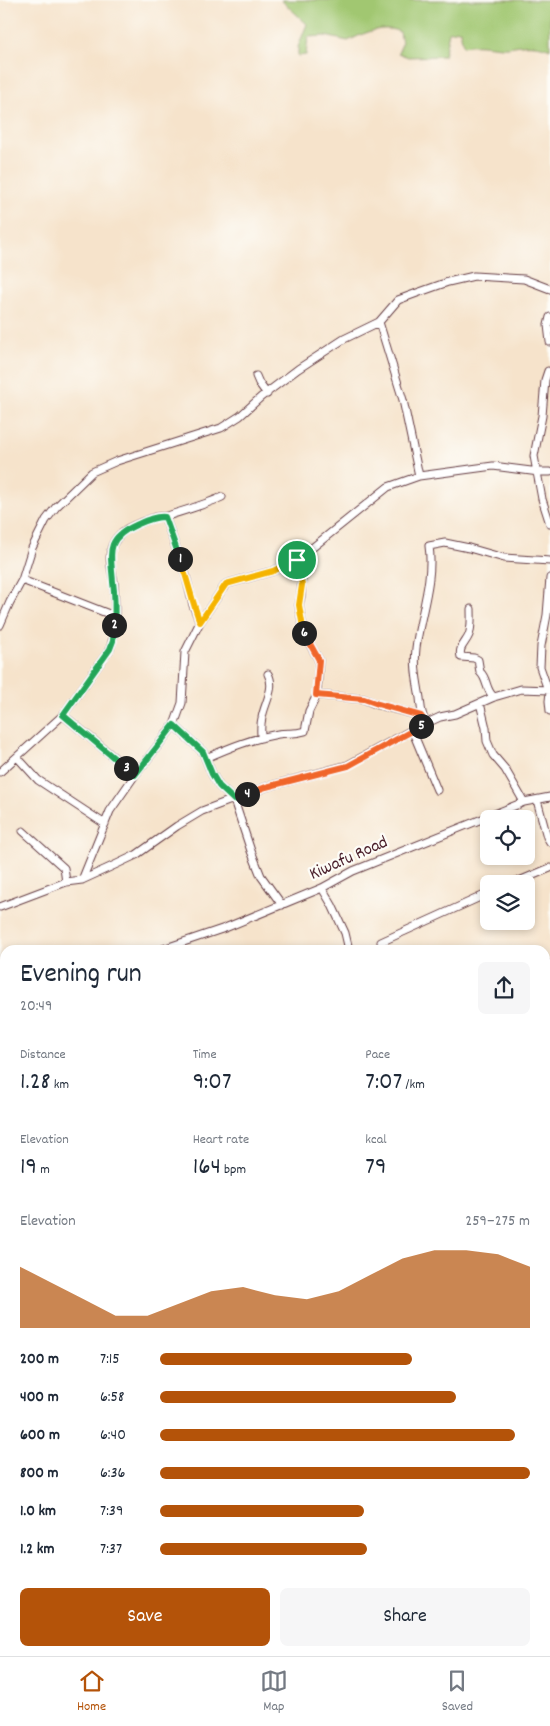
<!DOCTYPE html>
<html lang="en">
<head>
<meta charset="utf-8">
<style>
  body { margin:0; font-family:Dekko,sans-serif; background:#f6f6f7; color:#1f2937; height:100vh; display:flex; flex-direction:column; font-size:19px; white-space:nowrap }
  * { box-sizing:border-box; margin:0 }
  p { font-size:16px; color:#747a83 }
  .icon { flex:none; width:28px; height:28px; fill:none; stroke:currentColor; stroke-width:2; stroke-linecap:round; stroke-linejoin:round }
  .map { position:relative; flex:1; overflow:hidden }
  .sheet { position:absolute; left:0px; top:945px; width:550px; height:711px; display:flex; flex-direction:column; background:#fff; border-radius:15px 15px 0 0; box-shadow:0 2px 8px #0003 }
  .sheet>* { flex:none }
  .tools { position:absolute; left:480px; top:810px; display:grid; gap:10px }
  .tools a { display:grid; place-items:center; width:55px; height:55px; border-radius:8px; background:#fff; box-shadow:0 2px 8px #0003; font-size:25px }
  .pin { position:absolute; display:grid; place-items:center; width:42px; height:42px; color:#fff; margin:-21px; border:2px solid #fff; border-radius:50%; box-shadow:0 1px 5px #0007 }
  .km { position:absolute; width:25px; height:25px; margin:-12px; border-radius:50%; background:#222; color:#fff; font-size:14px; line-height:25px; text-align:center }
  .round { display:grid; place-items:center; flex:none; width:52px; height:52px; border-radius:8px; background:#f6f6f7 }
  .summary { display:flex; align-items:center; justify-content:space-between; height:85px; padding:0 20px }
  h1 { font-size:28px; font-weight:600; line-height:38px }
  .figures { display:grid; grid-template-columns:repeat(3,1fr); gap:8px; height:85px; padding:5px 20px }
  .figures div { display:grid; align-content:center }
  .figures b { font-size:25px; font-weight:600 }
  .figures small { font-size:14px; font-weight:400 }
  .figures p { font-size:14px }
  .chart { height:140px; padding:10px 20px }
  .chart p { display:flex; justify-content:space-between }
  .chart svg { width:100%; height:90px; margin-top:5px; fill:#b45309; opacity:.7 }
  .cta { display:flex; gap:10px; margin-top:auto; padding:10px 20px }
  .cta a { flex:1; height:58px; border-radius:8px; background:#b45309; color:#fff; font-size:20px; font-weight:600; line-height:58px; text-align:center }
  .cta a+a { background:#f6f6f7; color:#1f2937 }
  ul { padding:0 20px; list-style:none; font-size:16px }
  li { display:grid; grid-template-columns:80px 60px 1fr; align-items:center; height:38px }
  li i { height:12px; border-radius:6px; background:#b45309 }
  .dock { display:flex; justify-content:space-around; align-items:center; height:70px; border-top:1px solid #e0e1e3; background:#fff; font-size:14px; color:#747a83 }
  .dock a { display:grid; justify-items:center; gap:2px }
  .dock .on { color:#b45309 }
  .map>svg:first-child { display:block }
</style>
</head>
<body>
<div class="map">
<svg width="550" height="1656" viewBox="0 0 550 1656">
  <rect width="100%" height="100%" fill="#fdfcf7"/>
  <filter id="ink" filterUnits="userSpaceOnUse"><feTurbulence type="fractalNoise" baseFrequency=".02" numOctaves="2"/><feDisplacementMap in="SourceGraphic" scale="10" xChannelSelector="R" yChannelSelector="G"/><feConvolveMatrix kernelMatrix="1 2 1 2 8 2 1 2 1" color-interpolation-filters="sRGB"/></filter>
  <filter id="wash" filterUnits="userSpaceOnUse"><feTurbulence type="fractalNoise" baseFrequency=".0096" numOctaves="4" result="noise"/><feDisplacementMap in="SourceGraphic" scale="20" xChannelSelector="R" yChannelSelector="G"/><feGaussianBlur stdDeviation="1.12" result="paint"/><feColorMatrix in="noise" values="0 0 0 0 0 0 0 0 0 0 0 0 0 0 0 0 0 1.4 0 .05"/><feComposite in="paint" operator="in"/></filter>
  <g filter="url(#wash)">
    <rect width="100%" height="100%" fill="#f6e3cb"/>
    <!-- green -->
    <path fill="#a1c771" stroke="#76734e" d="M 281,0 L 550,0 L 550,49 C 542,45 531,44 522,45 C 516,45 509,48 502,47 C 489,46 477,43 463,46 L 460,30 L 449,32 L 444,56 L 408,57 L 398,53 L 402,44 L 400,32 C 383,24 364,33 348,41 L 325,36 L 308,37 L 306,55 L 298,56 L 298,47 L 307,24 Z"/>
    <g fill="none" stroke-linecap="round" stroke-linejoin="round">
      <!-- stream -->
      <path stroke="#4ab3c8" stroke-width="2" d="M 82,1651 L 82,1653"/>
    </g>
  </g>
  <g filter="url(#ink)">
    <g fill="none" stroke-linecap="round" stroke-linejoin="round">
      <!-- street casing -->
      <g stroke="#643c43" stroke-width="9">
        <path id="street" d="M 550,317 L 548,325 L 550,342
          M 379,322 L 403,400 L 419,476
          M 548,371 L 545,380 L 542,416 L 534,456 L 542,499 L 550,524
          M 256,376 L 259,383 L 267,394
          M 297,560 L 302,577 L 301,596 L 299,605 L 304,634 L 319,660 L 317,695 L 364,699 L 378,705 L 421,716
          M 22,580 L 109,614 L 115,611
          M 471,609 C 471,616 472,627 469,635 C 466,643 458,647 461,657 L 474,658 L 478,660 L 480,672 C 488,679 485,690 494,697
          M 200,622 L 226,584 L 273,571 L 297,560 L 388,487 L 419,476 L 493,466 L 539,472 L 550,472
          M 0,625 L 10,602 L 22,580 L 32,548 L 46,520 L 56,507 L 92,472 L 117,461 L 221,428 L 240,416 L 261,397 L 298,369 L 344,339 L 379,322 L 398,300 L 417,293 L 448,282 L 474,276 L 524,279 L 550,289
          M 548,690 L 540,667 L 541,646 L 547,615 L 550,578
          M 550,692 L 549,701 L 550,711
          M 480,703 L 486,728 L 487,741 L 493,755 L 505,769 L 524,802
          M 63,715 L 135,775
          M 426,723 C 421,715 421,707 420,698 C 417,680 414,667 416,648 C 420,615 434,580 429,546 L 445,543 L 469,548 L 504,558 L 550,561
          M 174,725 L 203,752 L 212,774 L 219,786 L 234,800 L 251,851 L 261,876 L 282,905
          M 412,730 L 437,790
          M 261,738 C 261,731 260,725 262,718 C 264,704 276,688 268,674
          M 17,757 L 38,780 L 105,824
          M 206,758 C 231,747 251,739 278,734 C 288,732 293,735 305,731 L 309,711 L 317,695
          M 0,772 L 63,715 L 110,649 C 117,629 115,605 114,584 C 113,573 108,561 111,550 C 113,541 120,533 127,529 C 136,524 147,520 156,517 C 160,516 164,517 167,516 C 186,510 204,505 222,497
          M 537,800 L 547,837 L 550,842
          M 23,831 L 64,868 L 66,882
          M 82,880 L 110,811 L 135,775 L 174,725 L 182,703 L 185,652 L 200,622 L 193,605 L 186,576 L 165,517
          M 512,884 L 550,868
          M 322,888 L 332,905 L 345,933 L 349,950
          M 0,907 L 66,882 L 82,880 L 117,864 L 136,855 L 177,826 L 202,811 L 266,787 L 348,765 L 412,730 L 440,717 L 455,714 L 494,697 L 521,689 L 550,690
          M 381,942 L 489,893
          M 160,950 L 225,928 L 322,888 L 353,871 L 524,802 L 550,797
          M 545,965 L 550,964
          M 0,1002 L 5,1001
          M 545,1056 L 550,1055
          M 545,1118 L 550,1119
          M 0,1143 L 5,1142
          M 545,1204 L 550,1202
          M 0,1248 L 5,1245
          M 0,1380 L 5,1377
          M 545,1583 L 550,1585"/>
      </g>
      <!-- secondary casing -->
      <g stroke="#643c43" stroke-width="12">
        <path id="secondary" d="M 545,1413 L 550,1415
          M 0,1507 L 5,1504
          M 545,1549 L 550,1551
          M 10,1656 L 19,1651"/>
      </g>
      <!-- street -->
      <use href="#street" stroke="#fff" stroke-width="7"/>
      <!-- secondary -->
      <use href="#secondary" stroke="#fee5c5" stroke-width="10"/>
    </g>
  </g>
  <g fill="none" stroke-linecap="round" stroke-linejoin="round" filter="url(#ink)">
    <!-- split-1 casing -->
    <g stroke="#fff" stroke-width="10">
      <path id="split-1" d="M 180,559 C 188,580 192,602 200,622 L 226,584 L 273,571 L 297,560"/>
    </g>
    <!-- split-2 casing -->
    <g stroke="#fff" stroke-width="10">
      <path id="split-2" d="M 114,625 C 115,611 115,596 113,582 C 111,554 104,539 136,525 C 145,521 155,516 165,517 L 180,559"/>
    </g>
    <!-- split-3 casing -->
    <g stroke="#fff" stroke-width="10">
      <path id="split-3" d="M 114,625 L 113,641 L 110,649 L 63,715 L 126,768"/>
    </g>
    <!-- split-4 casing -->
    <g stroke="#fff" stroke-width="10">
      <path id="split-4" d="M 126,768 L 135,775 L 174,725 L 203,752 L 212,774 L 219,786 L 234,800 L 247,794"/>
    </g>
    <!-- split-5 casing -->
    <g stroke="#fff" stroke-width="10">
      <path id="split-5" d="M 247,794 L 266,787 L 348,766 L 421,726"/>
    </g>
    <!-- split-6 casing -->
    <g stroke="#fff" stroke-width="10">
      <path id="split-6" d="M 304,633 L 319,660 L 316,695 L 364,699 L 378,704 L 421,716 L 426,723 L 421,726"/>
    </g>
    <!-- split-7 casing -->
    <g stroke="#fff" stroke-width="10">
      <path id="split-7" d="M 297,560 L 302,585 L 299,605 L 304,633"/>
    </g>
    <!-- split-1 -->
    <use href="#split-1" stroke="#f5b400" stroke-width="6"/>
    <!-- split-2 -->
    <use href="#split-2" stroke="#22a559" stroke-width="6"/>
    <!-- split-3 -->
    <use href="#split-3" stroke="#22a559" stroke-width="6"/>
    <!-- split-4 -->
    <use href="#split-4" stroke="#22a559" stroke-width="6"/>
    <!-- split-5 -->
    <use href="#split-5" stroke="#f0652b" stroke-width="6"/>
    <!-- split-6 -->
    <use href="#split-6" stroke="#f0652b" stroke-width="6"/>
    <!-- split-7 -->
    <use href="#split-7" stroke="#f5b400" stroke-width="6"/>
  </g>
  <g text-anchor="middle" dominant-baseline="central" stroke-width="4.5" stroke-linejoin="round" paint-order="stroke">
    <!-- street labels -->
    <g font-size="18" fill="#4a1f2b" stroke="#fdfcf7">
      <text transform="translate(349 859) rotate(-24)">Kiwafu Road</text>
    </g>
  </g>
</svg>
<div class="tools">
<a><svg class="icon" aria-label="locate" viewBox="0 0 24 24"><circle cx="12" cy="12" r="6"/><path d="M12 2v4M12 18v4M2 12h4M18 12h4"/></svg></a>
<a><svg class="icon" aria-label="layers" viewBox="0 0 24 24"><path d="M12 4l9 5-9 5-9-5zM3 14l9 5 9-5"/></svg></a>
</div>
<div class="pin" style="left:297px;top:560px;background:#1e9e55"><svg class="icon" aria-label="arrive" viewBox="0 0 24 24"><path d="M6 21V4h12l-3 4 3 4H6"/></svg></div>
<b class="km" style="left:180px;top:559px">1</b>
<b class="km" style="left:114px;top:625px">2</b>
<b class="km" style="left:126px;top:768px">3</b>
<b class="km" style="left:247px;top:794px">4</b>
<b class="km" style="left:421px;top:726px">5</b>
<b class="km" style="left:304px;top:633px">6</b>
<section class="sheet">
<div class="summary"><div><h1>Evening run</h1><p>20:49</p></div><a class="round"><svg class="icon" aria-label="share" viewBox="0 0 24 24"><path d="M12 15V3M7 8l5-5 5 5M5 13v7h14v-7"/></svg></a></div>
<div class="figures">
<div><p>Distance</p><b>1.28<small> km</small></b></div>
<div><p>Time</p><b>9:07</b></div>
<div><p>Pace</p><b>7:07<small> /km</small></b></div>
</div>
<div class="figures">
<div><p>Elevation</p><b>19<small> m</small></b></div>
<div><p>Heart rate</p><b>164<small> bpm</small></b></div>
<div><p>kcal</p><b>79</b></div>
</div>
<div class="chart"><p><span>Elevation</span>259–275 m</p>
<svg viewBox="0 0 160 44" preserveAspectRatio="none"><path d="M0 44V14L10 22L20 30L30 38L40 38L50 32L60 26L70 24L80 28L90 30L100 26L110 18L120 10L130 6L140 6L150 8L160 14V44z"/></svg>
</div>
<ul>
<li><b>200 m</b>7:15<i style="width:68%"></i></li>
<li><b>400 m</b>6:58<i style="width:80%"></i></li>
<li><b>600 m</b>6:40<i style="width:96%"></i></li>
<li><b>800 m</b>6:36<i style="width:100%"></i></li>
<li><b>1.0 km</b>7:39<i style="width:55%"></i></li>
<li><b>1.2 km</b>7:37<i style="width:56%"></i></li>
</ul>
<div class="cta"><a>Save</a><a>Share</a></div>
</section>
</div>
<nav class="dock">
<a class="on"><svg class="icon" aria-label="home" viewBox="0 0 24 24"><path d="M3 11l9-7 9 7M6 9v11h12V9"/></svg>Home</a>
<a><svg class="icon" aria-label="map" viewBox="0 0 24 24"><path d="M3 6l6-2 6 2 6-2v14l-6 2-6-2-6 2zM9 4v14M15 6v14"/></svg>Map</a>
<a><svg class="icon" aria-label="saved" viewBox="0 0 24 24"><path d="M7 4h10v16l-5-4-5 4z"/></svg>Saved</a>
</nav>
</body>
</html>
